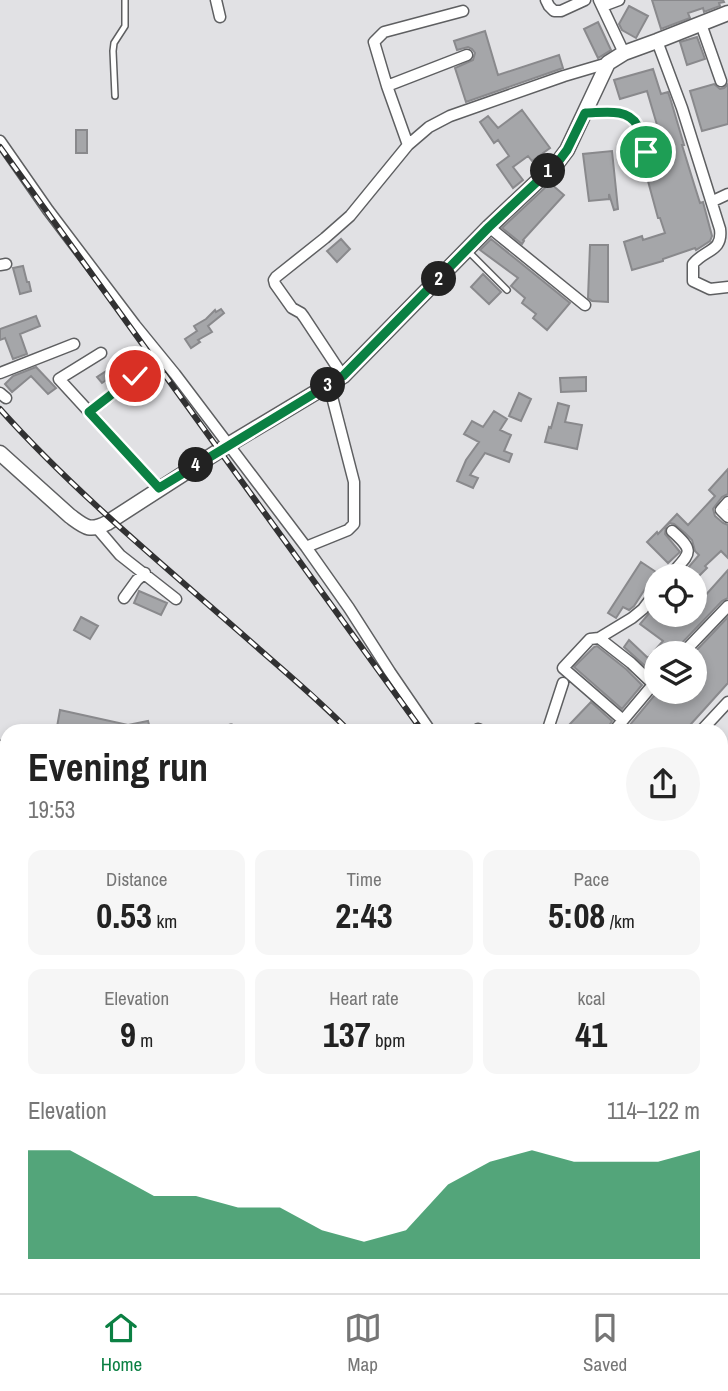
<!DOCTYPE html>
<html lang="en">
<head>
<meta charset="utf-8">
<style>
  body { margin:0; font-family:"Archivo Narrow",sans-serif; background:#f6f6f6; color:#222; height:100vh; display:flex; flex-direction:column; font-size:26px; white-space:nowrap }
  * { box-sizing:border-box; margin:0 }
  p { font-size:23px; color:#767676 }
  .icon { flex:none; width:38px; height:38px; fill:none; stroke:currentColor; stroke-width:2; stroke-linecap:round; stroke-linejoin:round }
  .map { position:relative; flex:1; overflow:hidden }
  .side { position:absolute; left:0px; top:724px; width:728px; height:569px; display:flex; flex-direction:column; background:#fff; border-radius:21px 21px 0 0; box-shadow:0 4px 10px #0003 }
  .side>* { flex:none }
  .controls { position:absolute; left:644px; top:564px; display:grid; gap:14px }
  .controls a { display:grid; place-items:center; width:63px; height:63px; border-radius:50%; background:#fff; box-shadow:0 4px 10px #0003; font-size:35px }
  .pin { position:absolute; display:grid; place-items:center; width:60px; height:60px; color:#fff; margin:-30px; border:4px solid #fff; border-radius:50%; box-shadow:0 2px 7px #0007 }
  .km { position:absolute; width:35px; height:35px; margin:-18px; border-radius:50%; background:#222; color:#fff; font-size:19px; line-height:35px; text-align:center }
  .round { display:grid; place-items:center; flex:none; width:74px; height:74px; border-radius:37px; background:#f6f6f6 }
  .head { display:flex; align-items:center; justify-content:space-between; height:119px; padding:0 28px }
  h1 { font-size:38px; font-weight:700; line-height:52px }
  .metrics { display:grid; grid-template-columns:repeat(3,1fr); gap:10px; height:119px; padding:7px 28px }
  .metrics div { display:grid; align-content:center; border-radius:14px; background:#f6f6f6; text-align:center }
  .metrics b { font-size:35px; font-weight:700 }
  .metrics small { font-size:19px; font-weight:400 }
  .metrics p { font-size:19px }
  .chart { height:196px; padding:14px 28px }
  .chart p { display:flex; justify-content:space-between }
  .chart svg { width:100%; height:126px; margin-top:7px; fill:#0b8043; opacity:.7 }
  .tab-bar { display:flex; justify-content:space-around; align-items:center; height:98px; border-top:2px solid #e0e0e0; background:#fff; font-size:19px; color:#767676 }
  .tab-bar a { display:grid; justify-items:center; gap:4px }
  .tab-bar .selected { color:#0b8043 }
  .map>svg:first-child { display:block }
</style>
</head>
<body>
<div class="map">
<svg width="728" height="1293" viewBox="0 0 728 1293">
  <rect width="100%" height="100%" fill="#e1e1e4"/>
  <!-- built -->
  <path fill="#d5d7e1" d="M 728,975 L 728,1065 L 721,1059 L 721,1005 Z"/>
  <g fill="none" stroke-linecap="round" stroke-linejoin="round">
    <!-- stream -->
    <path stroke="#6982af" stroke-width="3.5" d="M 0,1272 L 7,1271
      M 554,1286 L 562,1293
      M 676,1293 L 678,1292"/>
  </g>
  <!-- building -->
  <path fill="#a5a6a9" stroke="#89898c" stroke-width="2" d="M 652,0 L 723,0 L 724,2 L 719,3 L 720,6 L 704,12 L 703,8 L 688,13 L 690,18 L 661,29 Z
    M 629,6 L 648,16 L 636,38 L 622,30 L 619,24 Z
    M 598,22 L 611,50 L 598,58 L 584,29 Z
    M 485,31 L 498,75 L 559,55 L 563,68 L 466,102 L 455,68 L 473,60 L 475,53 L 472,49 L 468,47 L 457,50 L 454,41 Z
    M 697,37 L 705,59 L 687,65 L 680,42 Z
    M 653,69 L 661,94 L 668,92 L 671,101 L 684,145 L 682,145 L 694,184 L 700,203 L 703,202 L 712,236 L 710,241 L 696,250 L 695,248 L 663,259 L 663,261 L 632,270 L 624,242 L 642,236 L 643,240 L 665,233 L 660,218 L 658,218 L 642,159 L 665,152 L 647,91 L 620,99 L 614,80 Z
    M 714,84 L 720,89 L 724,88 L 728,84 L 728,124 L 702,131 L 690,91 Z
    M 522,110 L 550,148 L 532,161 L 528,156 L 513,167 L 523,180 L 513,188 L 497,165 L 509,156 L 498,140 L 494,143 L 480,122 L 488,116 L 498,128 Z
    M 76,130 L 87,130 L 87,153 L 76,153 Z
    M 612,151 L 618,209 L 614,210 L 609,194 L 609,199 L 589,201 L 583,154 Z
    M 550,183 L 564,195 L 523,240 L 524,241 L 522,244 L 502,228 Z
    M 341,239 L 350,249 L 337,262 L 327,251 Z
    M 491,239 L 570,303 L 547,330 L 533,318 L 536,314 L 522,303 L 525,298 L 511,286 L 518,278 L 480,250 Z
    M 590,245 L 608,245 L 608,302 L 592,301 L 588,298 Z
    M 23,266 L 27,282 L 29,282 L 31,291 L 20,294 L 13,268 Z
    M 483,274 L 501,292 L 489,304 L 471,287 Z
    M 221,309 L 224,313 L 208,326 L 212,332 L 198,340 L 200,342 L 191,348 L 185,339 L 197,331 L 194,326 L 206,319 L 215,310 L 216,312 Z
    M 36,316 L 40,326 L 20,334 L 27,354 L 13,359 L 5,338 L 0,340 L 0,329 Z
    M 123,356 L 128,365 L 102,383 L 97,377 L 117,364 L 120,367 L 116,361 Z
    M 36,367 L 56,388 L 48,394 L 31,376 L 12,392 L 5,384 L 13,376 Z
    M 586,377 L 586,391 L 561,392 L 560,378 Z
    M 519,393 L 531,399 L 521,421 L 509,416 Z
    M 558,403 L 569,406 L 565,422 L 582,425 L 577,449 L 545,442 L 549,427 L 551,428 Z
    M 494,411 L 507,419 L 500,430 L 511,435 L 504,451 L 512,454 L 509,462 L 485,453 L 470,475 L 478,478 L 473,488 L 457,481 L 466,460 L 479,442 L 464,434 L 472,421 L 483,427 Z
    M 728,469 L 728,494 L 722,497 L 713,509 L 715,516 L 723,523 L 728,525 L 728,558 L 721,551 L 705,566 L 707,568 L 699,576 L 681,576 L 699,555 L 695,551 L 692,540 L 685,533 L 674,524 L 670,523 L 666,526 L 665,534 L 680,552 L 668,563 L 647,542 L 657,532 L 658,534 L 677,514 L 688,525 L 715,496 L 709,490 Z
    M 641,562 L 656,572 L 634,606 L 629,610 L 623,607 L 616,618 L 608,613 Z
    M 728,570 L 728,598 L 722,601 L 677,648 L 675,653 L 656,653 L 656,673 L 654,674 L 624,647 L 629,640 L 648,658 L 663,641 L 640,624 L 656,605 L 656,614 L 695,614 L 695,607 Z
    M 139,591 L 167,603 L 161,615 L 134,603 Z
    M 81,617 L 98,626 L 90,639 L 74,630 Z
    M 728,617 L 728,683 L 691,724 L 684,732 L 624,732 L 658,691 L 695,691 L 694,653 Z
    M 597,646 L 626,669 L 642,685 L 622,709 L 574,667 L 594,647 Z
    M 591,702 L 612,721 L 605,732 L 576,732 L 569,725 Z
    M 60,710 L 128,725 L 148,721 L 151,732 L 79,732 L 57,727 Z"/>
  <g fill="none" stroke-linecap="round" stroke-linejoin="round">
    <!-- lane casing -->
    <g stroke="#5e5f61" stroke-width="8">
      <path id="lane" d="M 115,96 L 113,51 L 114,43 L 125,26 L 125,0
        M 585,113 C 602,113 627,107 637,125 C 641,133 643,144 646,152
        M 467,250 L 507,290
        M 178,1286 L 179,1288"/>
    </g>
    <!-- street casing -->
    <g stroke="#5e5f61" stroke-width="13">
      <path id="street" d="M 216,0 L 220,17
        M 546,0 L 549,6 L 554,11 L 561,11 L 585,0
        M 599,0 L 624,53
        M 603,6 L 619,0
        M 701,24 L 721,81
        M 657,41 L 682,108 L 720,229 C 723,252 705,249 693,264 L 693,281 L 710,289 L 728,287
        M 387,86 L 467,55
        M 0,141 L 48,210 L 135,325 L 175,374 L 306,547 L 349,608 L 390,672 L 431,732
        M 408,145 L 387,86 L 374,42 L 384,32 L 463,11
        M 713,201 L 728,194
        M 489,227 L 585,305
        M 0,265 L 6,264
        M 101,353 L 59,379 L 159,488
        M 0,373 L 74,344
        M 343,376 L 304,317 L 301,313 L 292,308 L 275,284 L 274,280 L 276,277 L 325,238 L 350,216 L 408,145 L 429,127 L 450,116 L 564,76 L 608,63
        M 0,393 L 6,398
        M 89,412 L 136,376
        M 728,502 L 721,510 L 728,517
        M 97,528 L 120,555 L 176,599
        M 306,547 L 348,530 L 354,524 L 354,482 L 329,385
        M 670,576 C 689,553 697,553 672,531
        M 124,598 L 137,580 L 145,573
        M 599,638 L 631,663 L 653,684
        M 683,653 L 728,606
        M 623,720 L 563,668 L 590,639 L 599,638 L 632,618 L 643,609 L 656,592
        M 478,729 L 485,732
        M 223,732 L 231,730
        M 547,732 L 563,683
        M 613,732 L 656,681
        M 700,732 L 728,702
        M 0,746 L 7,749
        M 0,793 L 7,795
        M 721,855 L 728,856
        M 0,858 L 7,860
        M 721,883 L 728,884
        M 0,912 L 2,913
        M 0,974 L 7,976
        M 721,984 L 728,956
        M 0,1031 L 7,1004
        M 0,1059 L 7,1061
        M 721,1065 L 728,1070
        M 0,1132 L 7,1110
        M 721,1239 L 728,1252
        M 447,1286 L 449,1293"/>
    </g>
    <!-- secondary casing -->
    <g stroke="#5e5f61" stroke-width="17">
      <path id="secondary" d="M 0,453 L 70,516 C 85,527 89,532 107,523 L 228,445 L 343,376 L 489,227 L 558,162 L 567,150 L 608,63 L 624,53 L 657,41 L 728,13"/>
    </g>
    <!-- lane -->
    <use href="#lane" stroke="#fff" stroke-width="5"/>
    <!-- street -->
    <use href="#street" stroke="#fff" stroke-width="10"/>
    <!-- secondary -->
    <use href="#secondary" stroke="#fff" stroke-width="14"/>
    <!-- rail casing -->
    <g stroke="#313132" stroke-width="6">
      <path id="rail" d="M 0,147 L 423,732
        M 0,409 C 79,497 171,571 259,649 C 290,676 321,702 350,732
        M 721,1211 L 728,1224
        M 721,1227 L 728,1242
        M 705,1286 L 708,1293"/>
    </g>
    <!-- rail -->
    <use href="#rail" stroke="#fff" stroke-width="3.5" stroke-dasharray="10" stroke-linecap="butt"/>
  </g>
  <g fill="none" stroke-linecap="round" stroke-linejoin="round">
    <!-- route casing -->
    <g stroke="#fff" stroke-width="14">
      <path id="route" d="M 135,376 L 89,412 L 159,488 L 343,376 L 489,227 L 558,162 L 567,150 L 585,113 C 602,113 627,107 637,125 C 641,133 643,144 646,152"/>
    </g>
    <!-- route -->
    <use href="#route" stroke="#0b8043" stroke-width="9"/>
  </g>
</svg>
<div class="controls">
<a><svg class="icon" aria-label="locate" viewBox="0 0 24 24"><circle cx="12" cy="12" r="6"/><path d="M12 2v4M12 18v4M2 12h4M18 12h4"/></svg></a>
<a><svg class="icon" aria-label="layers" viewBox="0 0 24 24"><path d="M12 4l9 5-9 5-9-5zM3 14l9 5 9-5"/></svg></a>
</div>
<div class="pin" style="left:646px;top:152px;background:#1e9e55"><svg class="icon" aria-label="arrive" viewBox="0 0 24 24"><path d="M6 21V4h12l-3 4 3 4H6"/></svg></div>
<div class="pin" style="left:135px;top:376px;background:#d93025"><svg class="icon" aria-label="check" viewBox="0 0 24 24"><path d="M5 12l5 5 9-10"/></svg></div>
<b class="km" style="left:548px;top:171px">1</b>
<b class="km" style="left:439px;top:279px">2</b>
<b class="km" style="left:328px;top:385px">3</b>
<b class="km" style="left:196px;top:465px">4</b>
<section class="side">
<div class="head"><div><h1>Evening run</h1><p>19:53</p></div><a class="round"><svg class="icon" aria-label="share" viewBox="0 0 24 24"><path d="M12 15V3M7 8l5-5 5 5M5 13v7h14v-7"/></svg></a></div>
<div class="metrics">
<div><p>Distance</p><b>0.53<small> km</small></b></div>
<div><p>Time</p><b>2:43</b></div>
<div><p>Pace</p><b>5:08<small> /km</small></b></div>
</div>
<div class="metrics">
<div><p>Elevation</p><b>9<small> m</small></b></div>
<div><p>Heart rate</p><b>137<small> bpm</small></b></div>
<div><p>kcal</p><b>41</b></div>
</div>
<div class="chart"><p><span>Elevation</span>114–122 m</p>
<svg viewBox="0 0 160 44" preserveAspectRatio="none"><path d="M0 44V6L10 6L20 14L30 22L40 22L50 26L60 26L70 34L80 38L90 34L100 18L110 10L120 6L130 10L140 10L150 10L160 6V44z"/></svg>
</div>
</section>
</div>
<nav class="tab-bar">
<a class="selected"><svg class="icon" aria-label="home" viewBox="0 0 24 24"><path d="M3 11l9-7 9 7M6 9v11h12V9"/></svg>Home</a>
<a><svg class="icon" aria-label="map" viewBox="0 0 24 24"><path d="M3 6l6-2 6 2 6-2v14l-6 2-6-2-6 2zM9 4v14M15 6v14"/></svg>Map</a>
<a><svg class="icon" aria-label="saved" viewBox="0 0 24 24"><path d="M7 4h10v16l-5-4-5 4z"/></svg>Saved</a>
</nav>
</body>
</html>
